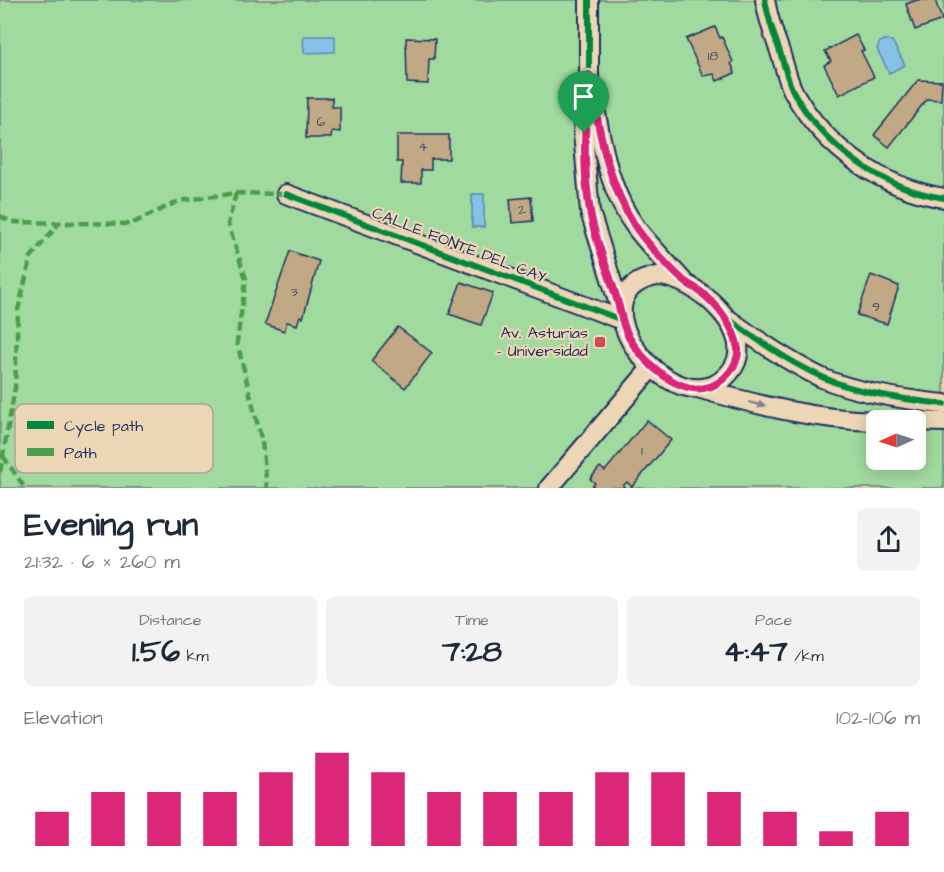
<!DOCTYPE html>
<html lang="en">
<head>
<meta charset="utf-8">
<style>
  body { margin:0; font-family:"Architects Daughter",sans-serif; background:#f2f2f3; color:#1f2937; height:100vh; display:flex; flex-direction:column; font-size:22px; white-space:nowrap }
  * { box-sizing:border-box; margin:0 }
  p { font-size:20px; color:#747a83 }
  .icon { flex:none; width:33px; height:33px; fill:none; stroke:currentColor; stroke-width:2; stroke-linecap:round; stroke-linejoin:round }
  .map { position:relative; height:488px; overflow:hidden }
  .panel { display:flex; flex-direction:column; background:#fff; flex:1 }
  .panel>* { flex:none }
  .needle { width:39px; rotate:267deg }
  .controls { position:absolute; left:866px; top:410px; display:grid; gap:12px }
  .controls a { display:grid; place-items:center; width:60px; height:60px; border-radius:9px; background:#fff; box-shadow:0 3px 15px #0003; font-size:30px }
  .pin { position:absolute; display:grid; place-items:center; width:51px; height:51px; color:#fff; margin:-62px -26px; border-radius:50% 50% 50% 0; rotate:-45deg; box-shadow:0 0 6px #0007 }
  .pin .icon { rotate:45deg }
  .round { display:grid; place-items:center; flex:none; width:63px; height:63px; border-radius:9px; background:#f2f2f3 }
  .head { display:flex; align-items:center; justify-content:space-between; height:102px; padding:0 24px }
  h1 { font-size:33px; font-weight:800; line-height:45px }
  .figures { display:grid; grid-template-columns:repeat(3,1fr); gap:9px; height:102px; padding:6px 24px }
  .figures div { display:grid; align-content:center; border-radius:9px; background:#f2f2f3; text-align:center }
  .figures b { font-size:30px; font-weight:800 }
  .figures small { font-size:16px; font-weight:400 }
  .figures p { font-size:16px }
  .chart { height:168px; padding:12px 24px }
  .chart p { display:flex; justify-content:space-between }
  .chart svg { width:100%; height:108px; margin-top:6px; stroke:#db2777; stroke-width:6 }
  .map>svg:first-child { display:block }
</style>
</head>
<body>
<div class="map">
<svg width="944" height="488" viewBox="0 0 944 488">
  <rect width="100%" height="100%" fill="#e8d0ad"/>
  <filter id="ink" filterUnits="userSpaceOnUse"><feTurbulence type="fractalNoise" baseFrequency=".0167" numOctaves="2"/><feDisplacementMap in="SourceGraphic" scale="12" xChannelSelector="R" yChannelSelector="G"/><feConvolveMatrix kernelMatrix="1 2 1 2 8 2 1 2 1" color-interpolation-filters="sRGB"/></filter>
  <g filter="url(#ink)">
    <!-- green -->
    <path fill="#a1da9f" stroke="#5e847e" stroke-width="1.5" fill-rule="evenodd" d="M 0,0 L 944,0 L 944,488 L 0,488 ZM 876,420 L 915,420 L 915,459 L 876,459 Z"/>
    <!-- water -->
    <path fill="#86c2e6" stroke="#5b87b0" stroke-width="1.5" d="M 303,36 L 335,36 L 335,52 L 304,53 Z
      M 885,40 L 892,41 L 905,65 L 889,73 L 877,49 L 880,42 Z
      M 472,194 L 484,194 L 484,227 L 472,227 Z"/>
    <!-- building -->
    <path fill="#c2a985" stroke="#1b2f5e" stroke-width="1.5" d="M 917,0 L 935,0 L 942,20 L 915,30 L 906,4 Z
      M 715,27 L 720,38 L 722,37 L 733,62 L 731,63 L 735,73 L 717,81 L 714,74 L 703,76 L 686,39 Z
      M 856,35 L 864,50 L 861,51 L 874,77 L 839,95 L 824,65 L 831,61 L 825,51 Z
      M 406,38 L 435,39 L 434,59 L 429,59 L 428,84 L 407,83 Z
      M 918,80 L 942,81 L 941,100 L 927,99 L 889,147 L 874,135 Z
      M 307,98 L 332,98 L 332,107 L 340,107 L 340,132 L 332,131 L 331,138 L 306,138 Z
      M 397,135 L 449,135 L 449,159 L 431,159 L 431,170 L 421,170 L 421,183 L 401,183 L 402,162 L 397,162 Z
      M 531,197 L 533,221 L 512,223 L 510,199 Z
      M 290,251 L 319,261 L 303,318 L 300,316 L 297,325 L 287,322 L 284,331 L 265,324 Z
      M 871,275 L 899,286 L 887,324 L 857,315 Z
      M 461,282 L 493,293 L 481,325 L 449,314 Z
      M 398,327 L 432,353 L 405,388 L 371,361 Z
      M 647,420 L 671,440 L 632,487 L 627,482 L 623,486 L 626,488 L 591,488 L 595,483 L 590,479 L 600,467 L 605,471 Z"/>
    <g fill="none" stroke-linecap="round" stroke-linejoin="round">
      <!-- street casing -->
      <g stroke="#1b2f5e" stroke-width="22">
        <path id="street" d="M 589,0 L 589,75 L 583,133 L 590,212 L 621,311
          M 765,0 C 768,17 773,33 779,49 C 784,63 787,80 794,93 C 825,148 882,188 944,198
          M 593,98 C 602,143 608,191 637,229 C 651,247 668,264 683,281
          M 286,194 L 622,320
          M 657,276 C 694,276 762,334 730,372 C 724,379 718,385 708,387 C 653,401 576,291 657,276 Z
          M 728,319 C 758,341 789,362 822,378 C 857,393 907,400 944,404
          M 701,389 C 757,405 817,420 876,421
          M 915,421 L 944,422
          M 549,488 L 652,367"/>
      </g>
      <!-- street -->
      <use href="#street" stroke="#edd6b6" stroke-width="18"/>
      <!-- quiet -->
      <path stroke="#4c9d4c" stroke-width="4.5" stroke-dasharray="9 4.5" stroke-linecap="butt" d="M 236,193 L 228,224 L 246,279 L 237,342 L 262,442 L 267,488
        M 0,216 L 11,222 L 131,224 L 179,201 L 236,193 L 286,194
        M 3,456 L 25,488
        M 0,472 L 15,388 L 18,310 L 31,257 L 60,222"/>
      <!-- cycleway casing -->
      <g stroke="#edd6b6" stroke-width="10">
        <path id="cycleway" d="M 589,0 L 589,75 L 583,133 L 590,212 L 622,314
          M 765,0 C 768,17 773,33 779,49 C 784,63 787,80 794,93 C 825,148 882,188 944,198
          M 286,194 L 622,320
          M 724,316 C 756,339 787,361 822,377 C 856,393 907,400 944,404"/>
      </g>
      <!-- cycleway -->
      <use href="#cycleway" stroke="#00873e" stroke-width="6"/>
    </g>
    <!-- one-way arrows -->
    <defs><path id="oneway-solid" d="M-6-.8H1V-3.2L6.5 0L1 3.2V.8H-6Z" transform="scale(1.5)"/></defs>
    <use fill="#84828a" href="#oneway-solid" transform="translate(757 404) rotate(12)"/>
  </g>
  <g fill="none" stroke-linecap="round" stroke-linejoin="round" filter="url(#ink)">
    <!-- route casing -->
    <g stroke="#fff" stroke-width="12">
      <path id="route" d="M 589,75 C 599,128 606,180 635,226 C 644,240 670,269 683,280 C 687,284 693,286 698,290 C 717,304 734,325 738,349 C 739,357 734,367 729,373 C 698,410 653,373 633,344 C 622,329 621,310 615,293 C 607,267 594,238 590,211 C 582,166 585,121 589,75 Z"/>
    </g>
    <!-- route -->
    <use href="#route" stroke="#db2777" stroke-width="8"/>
  </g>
  <!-- markers -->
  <rect fill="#d1495b" stroke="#edd6b6" stroke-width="2" x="594" y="336" width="12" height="12" rx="3"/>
  <g text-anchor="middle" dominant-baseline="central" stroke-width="4.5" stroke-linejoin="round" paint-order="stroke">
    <!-- number labels -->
    <g font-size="14" fill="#454e68">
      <text x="713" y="56">18</text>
      <text x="321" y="122">6</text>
      <text x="423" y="147">4</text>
      <text x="522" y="210">2</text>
      <text x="294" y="292">3</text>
      <text x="876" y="307">9</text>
      <text x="642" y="451">1</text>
    </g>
    <!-- street labels -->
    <g font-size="16" fill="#1b2f5e" stroke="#edd6b6">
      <text transform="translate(459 245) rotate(21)">CALLE FONTE DEL CAY</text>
    </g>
    <!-- poi labels -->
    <g font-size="16" fill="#1b2f5e" stroke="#edd6b6" text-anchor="end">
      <text x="588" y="333">Av. Asturias<tspan x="588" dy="18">- Universidad</tspan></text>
    </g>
  </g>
  <!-- legend -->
  <rect x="15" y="404" width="198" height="69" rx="9" fill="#edd6b6" stroke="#aea49c" stroke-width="1.5"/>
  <rect x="27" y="421" width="27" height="8" fill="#00873e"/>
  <rect x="27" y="448" width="27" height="8" fill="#4c9d4c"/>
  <g font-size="16" fill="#1b2f5e">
    <text x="64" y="431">Cycle path</text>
    <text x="64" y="458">Path</text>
  </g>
</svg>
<div class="controls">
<a><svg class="needle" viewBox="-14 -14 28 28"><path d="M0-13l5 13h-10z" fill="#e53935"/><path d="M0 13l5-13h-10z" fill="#747a83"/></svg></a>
</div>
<div class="pin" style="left:584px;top:133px;background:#1e9e55"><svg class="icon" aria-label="arrive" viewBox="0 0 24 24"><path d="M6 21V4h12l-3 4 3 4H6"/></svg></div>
</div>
<section class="panel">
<div class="head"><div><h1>Evening run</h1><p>21:32 · 6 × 260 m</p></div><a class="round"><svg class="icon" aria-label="share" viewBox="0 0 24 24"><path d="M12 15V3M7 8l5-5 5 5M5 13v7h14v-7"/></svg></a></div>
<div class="figures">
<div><p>Distance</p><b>1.56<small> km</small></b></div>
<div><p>Time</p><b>7:28</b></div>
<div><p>Pace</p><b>4:47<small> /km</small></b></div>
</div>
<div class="chart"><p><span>Elevation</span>102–106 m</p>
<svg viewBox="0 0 160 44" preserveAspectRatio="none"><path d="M5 44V30M15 44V22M25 44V22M35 44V22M45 44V14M55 44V6M65 44V14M75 44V22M85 44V22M95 44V22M105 44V14M115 44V14M125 44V22M135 44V30M145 44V38M155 44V30"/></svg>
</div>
</section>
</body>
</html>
